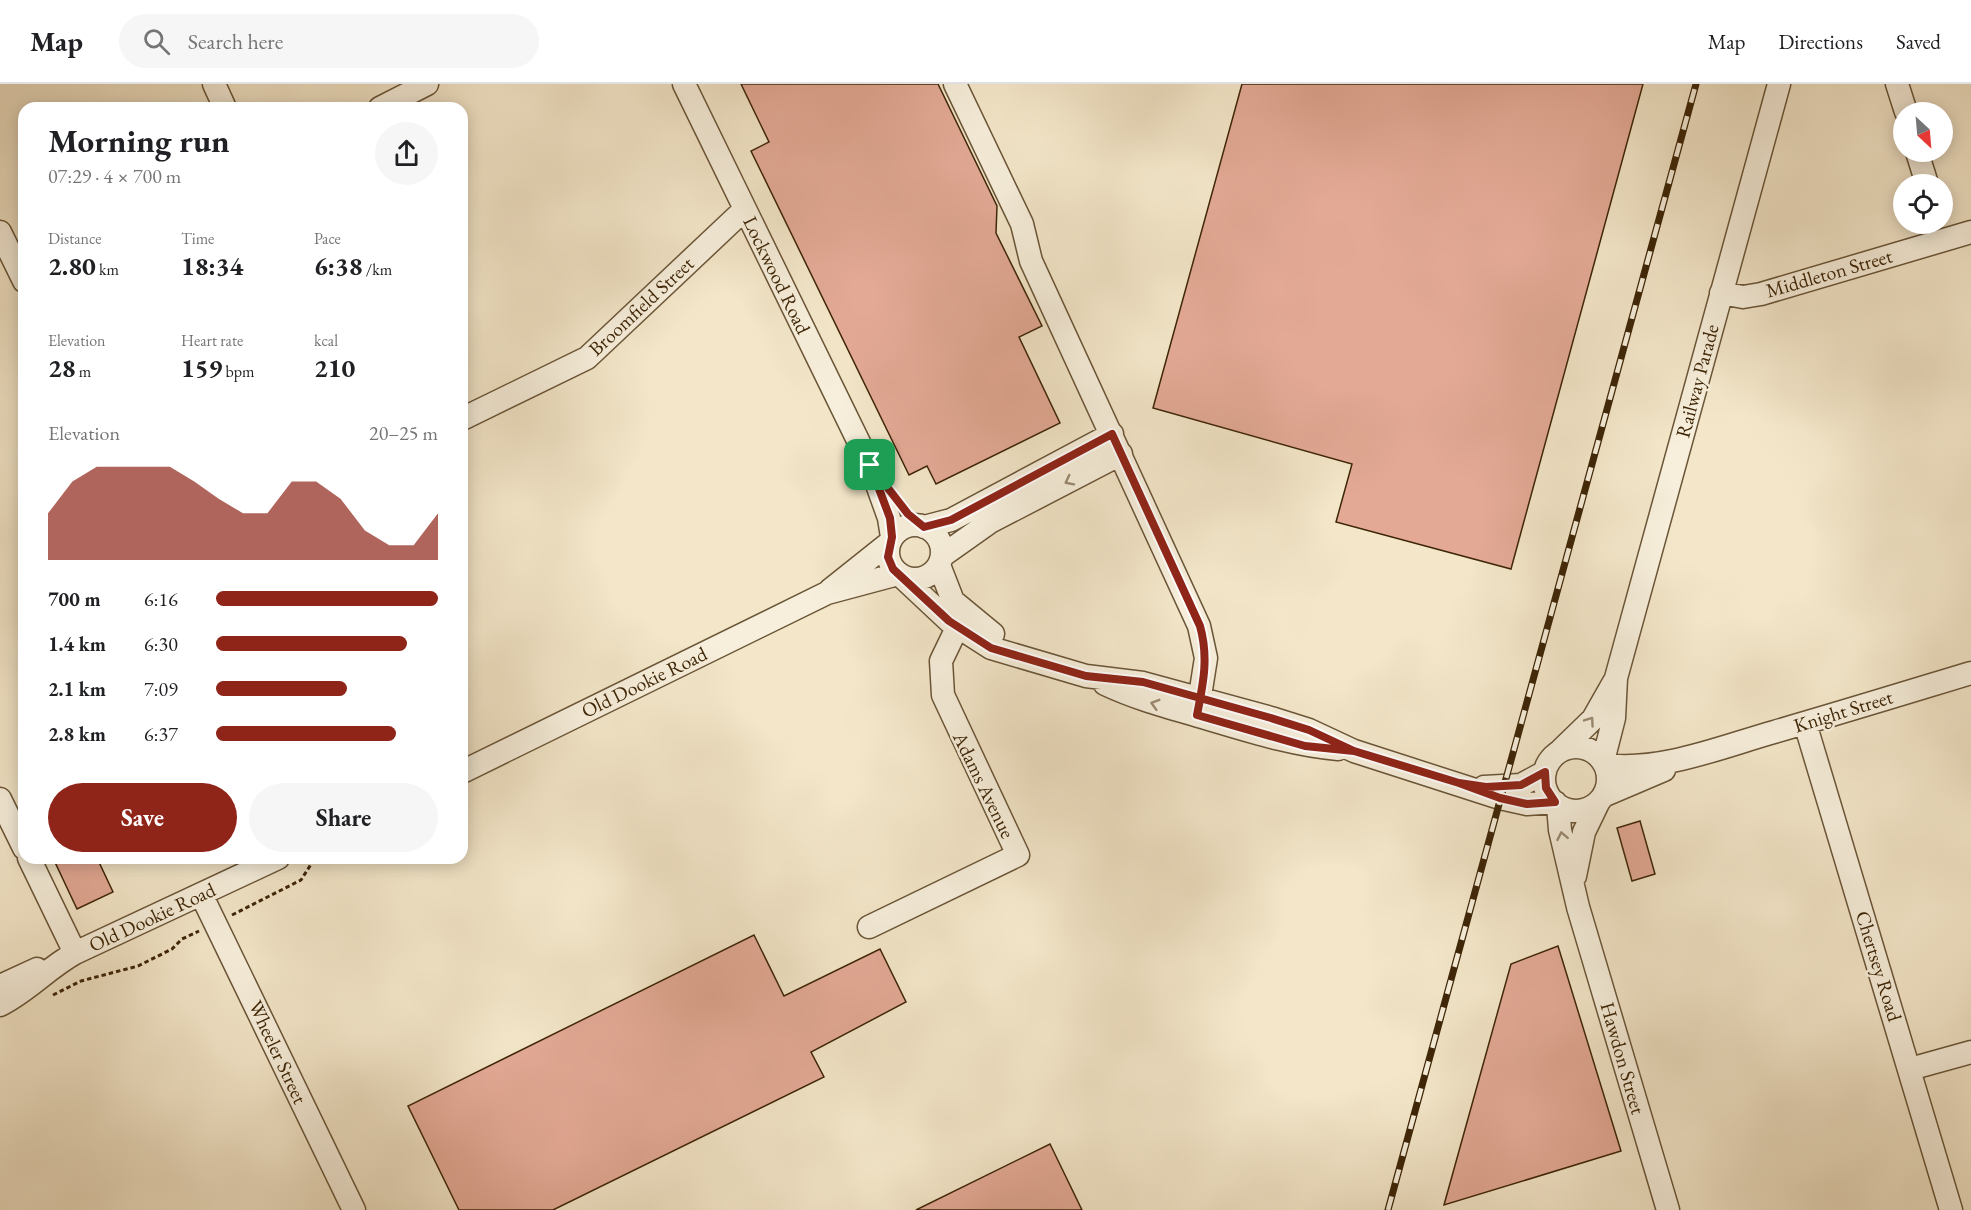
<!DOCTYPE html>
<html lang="en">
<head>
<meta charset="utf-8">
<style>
  body { margin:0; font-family:"EB Garamond",serif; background:#f6f6f6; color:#202124; height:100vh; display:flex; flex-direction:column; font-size:22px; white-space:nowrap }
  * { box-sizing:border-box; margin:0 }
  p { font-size:20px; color:#757577 }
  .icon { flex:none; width:33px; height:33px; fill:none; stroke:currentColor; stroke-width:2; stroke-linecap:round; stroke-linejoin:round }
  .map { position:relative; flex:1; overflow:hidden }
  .sheet { position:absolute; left:18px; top:18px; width:450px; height:762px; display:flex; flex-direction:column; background:#fff; border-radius:18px; box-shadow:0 3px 15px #0003 }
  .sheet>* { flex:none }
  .needle { width:39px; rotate:154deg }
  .tools { position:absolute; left:1893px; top:18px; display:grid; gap:12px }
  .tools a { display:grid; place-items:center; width:60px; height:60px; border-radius:50%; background:#fff; box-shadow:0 3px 15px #0003; font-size:30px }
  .pin { position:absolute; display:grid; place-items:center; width:51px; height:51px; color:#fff; margin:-26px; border-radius:12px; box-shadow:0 3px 9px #0006 }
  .round { display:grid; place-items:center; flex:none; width:63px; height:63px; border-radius:32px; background:#f6f6f6 }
  .summary { display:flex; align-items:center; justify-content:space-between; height:102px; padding:0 30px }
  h1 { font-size:33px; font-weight:700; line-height:45px }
  .figures { display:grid; grid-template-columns:repeat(3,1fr); gap:9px; height:102px; padding:6px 30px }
  .figures div { display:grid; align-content:center }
  .figures b { font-size:26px; font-weight:700 }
  .figures small { font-size:16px; font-weight:400 }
  .figures p { font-size:16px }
  .chart { height:168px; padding:12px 30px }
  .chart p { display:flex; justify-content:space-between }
  .chart svg { width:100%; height:108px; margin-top:6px; fill:#8f2418; opacity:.7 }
  .action { display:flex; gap:12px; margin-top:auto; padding:12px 30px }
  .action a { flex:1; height:69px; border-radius:36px; background:#8f2418; color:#fff; font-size:24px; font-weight:700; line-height:69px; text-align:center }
  .action a+a { background:#f6f6f6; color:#202124 }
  ul { padding:0 30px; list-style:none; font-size:20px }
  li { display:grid; grid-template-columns:96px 72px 1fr; align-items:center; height:45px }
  li i { height:15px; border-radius:8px; background:#8f2418 }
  header { display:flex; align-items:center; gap:36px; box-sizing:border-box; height:84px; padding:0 30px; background:#fff; border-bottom:2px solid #e0e0e0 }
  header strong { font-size:28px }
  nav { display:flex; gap:33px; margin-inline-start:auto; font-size:21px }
  .search { width:420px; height:54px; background:#f6f6f6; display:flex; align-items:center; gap:15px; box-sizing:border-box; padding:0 21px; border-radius:33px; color:#757577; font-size:22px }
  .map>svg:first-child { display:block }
</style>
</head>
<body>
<header>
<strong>Map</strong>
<div class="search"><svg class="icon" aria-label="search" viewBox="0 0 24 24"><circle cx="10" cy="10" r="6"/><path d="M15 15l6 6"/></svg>Search here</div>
<nav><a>Map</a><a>Directions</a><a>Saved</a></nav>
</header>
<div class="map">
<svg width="1971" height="1126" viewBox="0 0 1971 1126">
  <rect width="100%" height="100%" fill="#f3e6c9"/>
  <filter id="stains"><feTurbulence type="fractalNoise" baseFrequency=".00333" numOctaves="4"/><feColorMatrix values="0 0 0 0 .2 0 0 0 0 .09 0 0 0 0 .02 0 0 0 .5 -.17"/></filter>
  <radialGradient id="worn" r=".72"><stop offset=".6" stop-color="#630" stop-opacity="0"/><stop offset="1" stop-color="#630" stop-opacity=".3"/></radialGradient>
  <!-- building -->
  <path fill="#e3a995" stroke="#3d2506" stroke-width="1.5" d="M 741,0 L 938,0 L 997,122 L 996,149 L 1042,242 L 1019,253 L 1060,339 L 936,400 L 927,382 L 909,391 L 751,67 L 769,58 Z
    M 1242,0 L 1643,0 L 1511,485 L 1336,438 L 1352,380 L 1153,324 Z
    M 1640,737 L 1655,790 L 1632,797 L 1617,744 Z
    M 53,774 L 97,774 L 113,808 L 77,825 Z
    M 754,851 L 784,912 L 880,865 L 906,918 L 811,968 L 824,993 L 553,1126 L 459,1126 L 408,1022 Z
    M 1558,862 L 1621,1067 L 1444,1121 L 1511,880 Z
    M 1050,1060 L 1082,1126 L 916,1126 Z"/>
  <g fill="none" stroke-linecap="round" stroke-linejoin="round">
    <!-- minor casing -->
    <g stroke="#6a5537" stroke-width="25">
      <path id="minor" d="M 214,0 L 225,24
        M 684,0 L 870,381 L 889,434 L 892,453
        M 955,0 L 1022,140 L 1031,177 L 1199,542 L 1206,574 L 1197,631
        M 1897,0 L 1906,28
        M 380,24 L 427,0
        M 1917,68 L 1927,100
        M 0,148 L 24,197
        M 1721,209 L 1743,213 L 1761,210 L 1971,148
        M 462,335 L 587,274 L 745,125
        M888 468a27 27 0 1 1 54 0a27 27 0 1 1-54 0Z
        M 924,443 L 951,436 L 1112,350
        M 942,472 L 990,438 L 1121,370
        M 939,481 L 953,517 L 993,550
        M 901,492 L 949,537 L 991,564 L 1086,592 L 1143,599 L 1271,634 L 1309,646 L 1354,667 L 1500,714 L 1527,720 L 1555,718
        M 830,506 L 889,459
        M 1105,600 C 1137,615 1168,623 1202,633 C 1247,646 1291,661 1338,665
        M 1805,639 L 1951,1126
        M1544 695a32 32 0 1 1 64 0a32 32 0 1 1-64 0Z
        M 1561,666 L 1593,635 L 1614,598
        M 1603,677 L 1614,634 L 1616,594 L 1779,0
        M 1605,681 C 1661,688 1721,663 1774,648 C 1840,629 1905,609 1971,589
        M 462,688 L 827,509 L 898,490
        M 1484,703 L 1521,701 L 1545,688
        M 1603,712 L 1664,686
        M 0,715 L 24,764
        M 1558,721 L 1560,746 L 1578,823 L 1668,1126
        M 29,774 L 75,869
        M 1575,792 L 1584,748 L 1599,717
        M 201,810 L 354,1126
        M 869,843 L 1018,771 L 943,611 L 941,577 L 954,550 L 960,545
        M 0,902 L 37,885
        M 0,921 C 28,907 48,884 75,869 L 278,774
        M 1910,985 L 1971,968"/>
    </g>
    <!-- path -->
    <path stroke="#3d2506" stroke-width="3" stroke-dasharray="4.5 3" stroke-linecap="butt" d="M 232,831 L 301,796 L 315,774
      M 53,911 L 81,897 L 138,882 L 172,865 L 182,855 L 199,847"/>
    <!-- minor -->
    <use href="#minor" stroke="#f7efdc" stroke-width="22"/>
    <!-- rail casing -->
    <g stroke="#3d2506" stroke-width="7">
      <path id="rail" d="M 1388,1126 L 1696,0"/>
    </g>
    <!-- rail -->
    <use href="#rail" stroke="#f7efdc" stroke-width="4.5" stroke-dasharray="14" stroke-linecap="butt"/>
  </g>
  <!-- one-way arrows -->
  <defs><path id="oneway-chevron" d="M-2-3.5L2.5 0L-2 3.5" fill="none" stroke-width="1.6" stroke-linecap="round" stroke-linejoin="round" transform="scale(1.5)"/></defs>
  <g stroke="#9a8a71">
    <use href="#oneway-chevron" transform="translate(1069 397) rotate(153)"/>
    <use href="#oneway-chevron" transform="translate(1155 620) rotate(-164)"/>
    <use href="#oneway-chevron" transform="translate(1590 637) rotate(-55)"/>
    <use href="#oneway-chevron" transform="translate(1562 752) rotate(-101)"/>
  </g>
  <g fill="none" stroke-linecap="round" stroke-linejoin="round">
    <!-- route casing -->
    <g stroke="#fff" stroke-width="12">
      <path id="route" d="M 870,381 L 890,434 L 892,453 L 888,473 L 893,485 L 949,537 L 991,564 L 1086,592 L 1143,598 L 1271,634 L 1309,646 L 1354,667 L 1459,699 L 1500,714 L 1527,720 L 1555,718 L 1546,704 L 1545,688 L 1521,701 L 1486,703 L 1459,699 L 1354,667 L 1305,662 L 1197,631 C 1203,600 1209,574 1200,542 L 1112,350 L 951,436 L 924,443 L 908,430 L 870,381"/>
    </g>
    <!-- route -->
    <use href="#route" stroke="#8f2418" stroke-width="8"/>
  </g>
  <g text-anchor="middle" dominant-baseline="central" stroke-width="5" stroke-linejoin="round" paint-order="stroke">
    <!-- street labels -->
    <g font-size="20" fill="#3d2506" stroke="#f7efdc">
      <text transform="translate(1829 189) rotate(-16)">Middleton Street</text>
      <text transform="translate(777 191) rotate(64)">Lockwood Road</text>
      <text transform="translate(641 222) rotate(-43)">Broomfield Street</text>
      <text transform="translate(1697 297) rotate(-75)">Railway Parade</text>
      <text transform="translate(644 598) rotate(-26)">Old Dookie Road</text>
      <text transform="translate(1843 627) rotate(-17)">Knight Street</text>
      <text transform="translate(984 701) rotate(64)">Adams Avenue</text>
      <text transform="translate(152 833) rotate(-25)">Old Dookie Road</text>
      <text transform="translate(1879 882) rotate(73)">Chertsey Road</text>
      <text transform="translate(278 968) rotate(65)">Wheeler Street</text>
      <text transform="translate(1623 974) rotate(74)">Hawdon Street</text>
    </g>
  </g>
  <rect width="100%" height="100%" filter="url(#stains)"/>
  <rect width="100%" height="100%" fill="url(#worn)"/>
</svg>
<div class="tools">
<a><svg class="needle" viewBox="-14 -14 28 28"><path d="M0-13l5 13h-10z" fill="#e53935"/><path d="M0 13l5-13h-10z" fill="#757577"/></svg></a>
<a><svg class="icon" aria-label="locate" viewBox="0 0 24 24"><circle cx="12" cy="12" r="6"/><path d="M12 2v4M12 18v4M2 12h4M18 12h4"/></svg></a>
</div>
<div class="pin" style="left:870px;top:381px;background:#1e9e55"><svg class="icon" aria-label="arrive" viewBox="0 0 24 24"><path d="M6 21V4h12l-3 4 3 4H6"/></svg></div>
<section class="sheet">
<div class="summary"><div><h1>Morning run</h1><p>07:29 · 4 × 700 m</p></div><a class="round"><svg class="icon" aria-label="share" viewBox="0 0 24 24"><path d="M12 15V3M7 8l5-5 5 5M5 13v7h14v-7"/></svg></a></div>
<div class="figures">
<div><p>Distance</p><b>2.80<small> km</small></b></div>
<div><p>Time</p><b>18:34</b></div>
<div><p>Pace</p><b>6:38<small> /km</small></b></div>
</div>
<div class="figures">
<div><p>Elevation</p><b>28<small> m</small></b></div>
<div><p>Heart rate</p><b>159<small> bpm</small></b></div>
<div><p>kcal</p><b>210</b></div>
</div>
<div class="chart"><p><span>Elevation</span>20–25 m</p>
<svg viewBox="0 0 160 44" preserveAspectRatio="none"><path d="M0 44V25L10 12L20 6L30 6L40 6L50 6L60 12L70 19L80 25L90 25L100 12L110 12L120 19L130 32L140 38L150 38L160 25V44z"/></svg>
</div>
<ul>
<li><b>700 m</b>6:16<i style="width:100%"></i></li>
<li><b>1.4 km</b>6:30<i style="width:86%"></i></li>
<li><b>2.1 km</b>7:09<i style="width:59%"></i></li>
<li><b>2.8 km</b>6:37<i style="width:81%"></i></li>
</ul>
<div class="action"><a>Save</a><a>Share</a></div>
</section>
</div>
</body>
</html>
